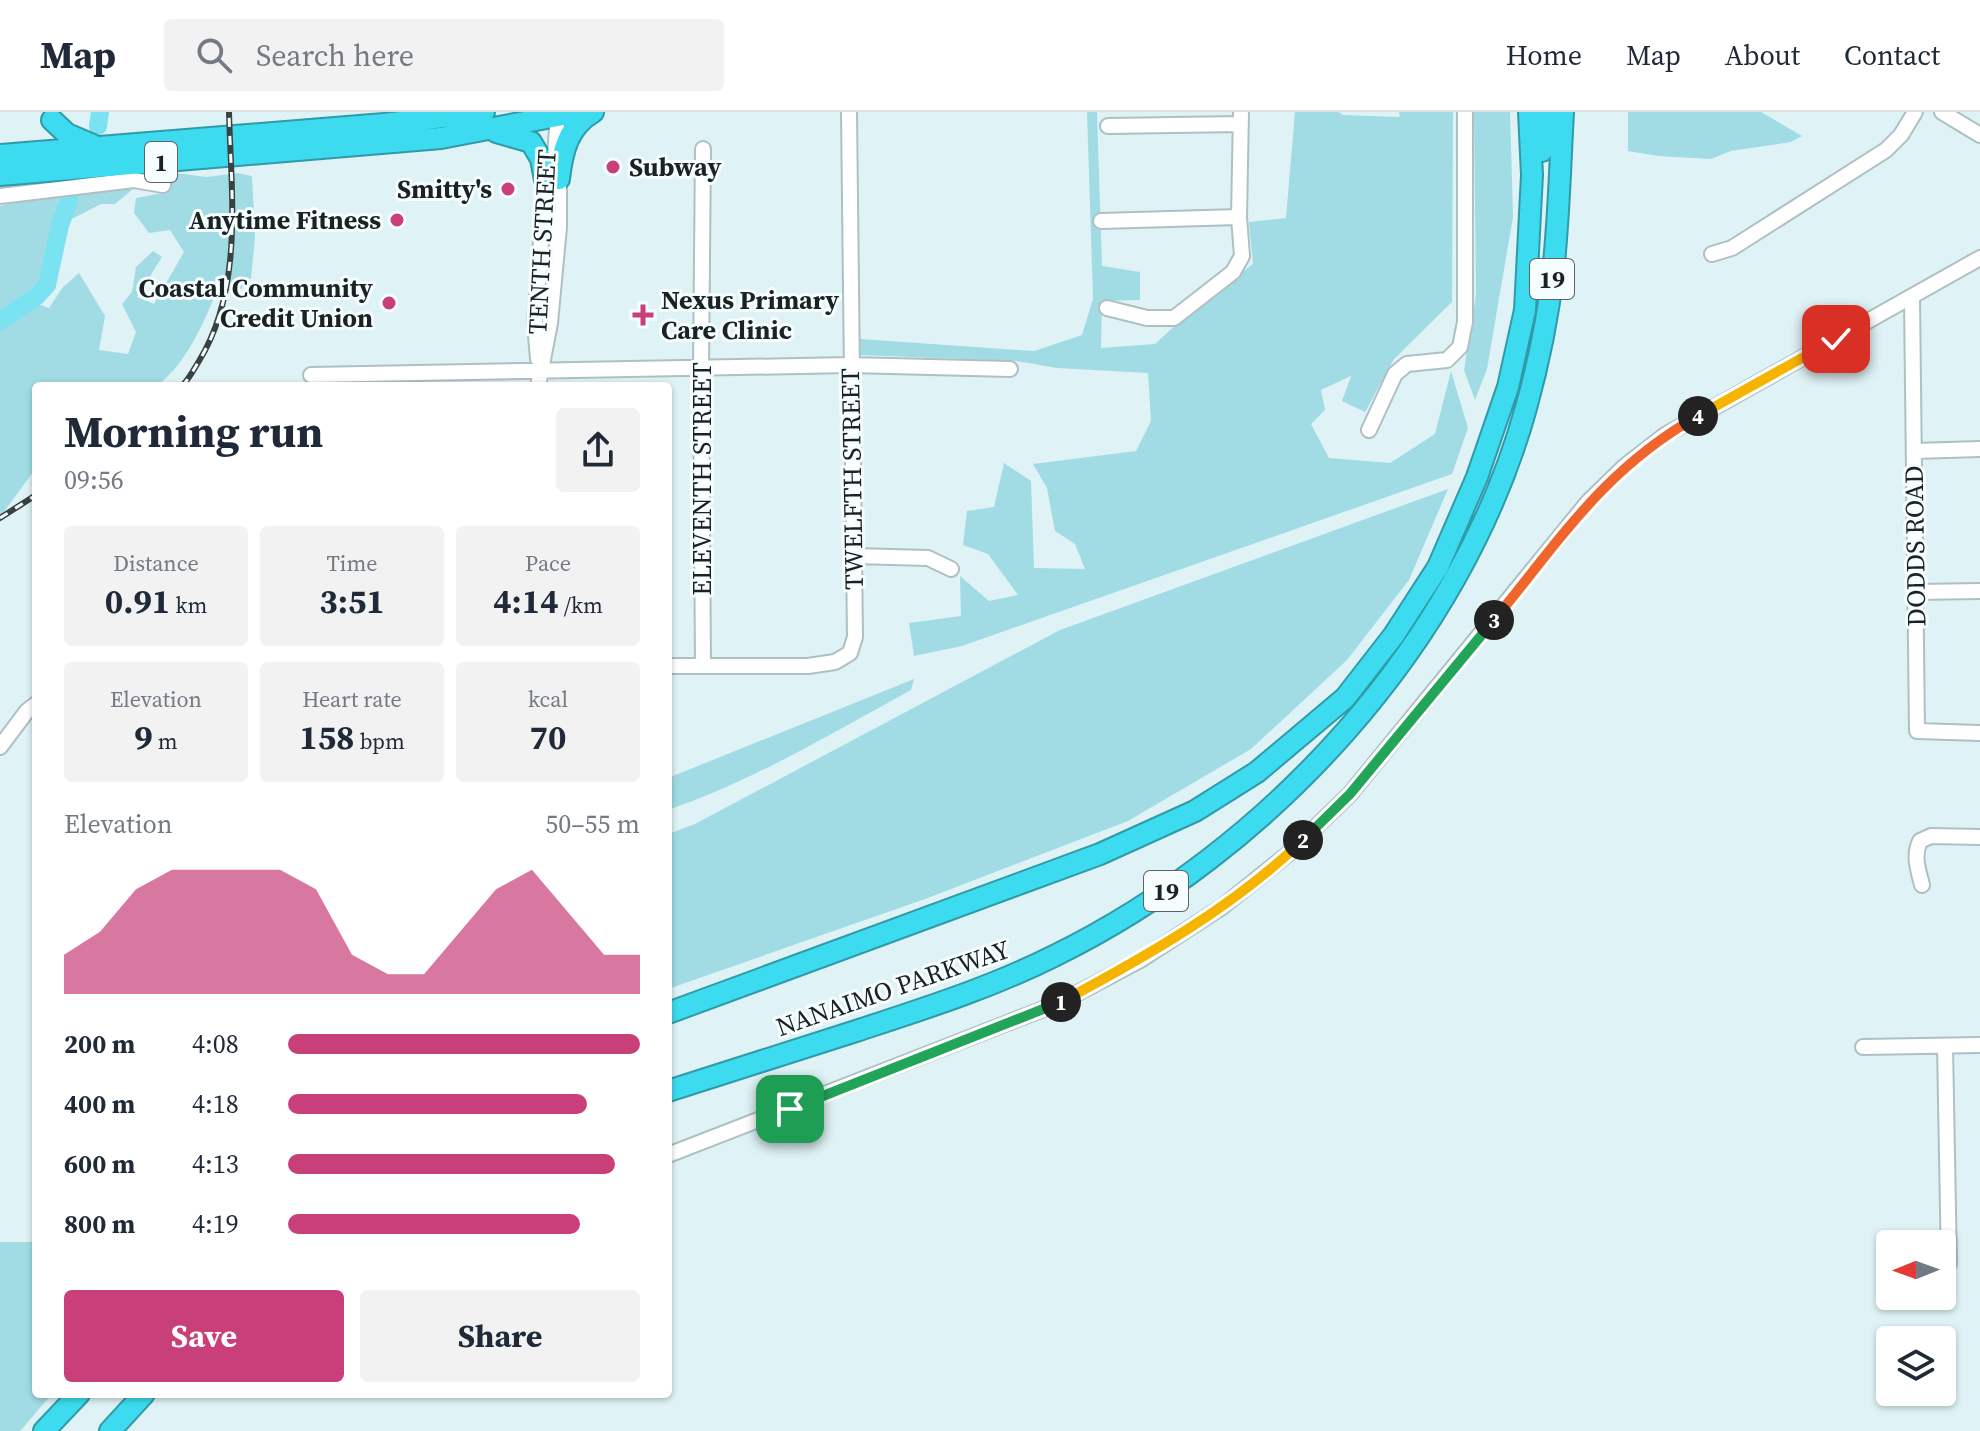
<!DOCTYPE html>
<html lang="en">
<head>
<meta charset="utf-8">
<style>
  body { margin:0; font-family:"Source Serif 4",serif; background:#f2f2f3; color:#1f2937; height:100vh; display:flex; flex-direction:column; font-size:30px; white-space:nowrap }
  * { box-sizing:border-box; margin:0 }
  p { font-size:26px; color:#747a83 }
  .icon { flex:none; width:44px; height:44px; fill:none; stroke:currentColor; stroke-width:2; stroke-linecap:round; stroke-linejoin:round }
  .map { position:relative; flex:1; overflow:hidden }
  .details { position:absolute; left:32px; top:270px; width:640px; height:1016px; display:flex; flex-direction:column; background:#fff; border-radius:8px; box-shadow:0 2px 6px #0004 }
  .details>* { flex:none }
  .needle { width:52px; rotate:269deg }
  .fabs { position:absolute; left:1876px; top:1118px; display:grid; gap:16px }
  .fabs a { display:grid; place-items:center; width:80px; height:80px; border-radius:8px; background:#fff; box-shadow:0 2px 6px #0004; font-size:40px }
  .pin { position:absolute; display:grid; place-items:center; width:68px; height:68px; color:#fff; margin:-34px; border-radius:16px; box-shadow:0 4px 12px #0006 }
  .km { position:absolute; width:40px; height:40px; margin:-20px; border-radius:50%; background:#222; color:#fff; font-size:22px; line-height:40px; text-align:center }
  .round { display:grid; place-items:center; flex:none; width:84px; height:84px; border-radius:8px; background:#f2f2f3 }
  .head { display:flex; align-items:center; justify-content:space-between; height:136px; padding:0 32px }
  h1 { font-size:44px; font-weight:700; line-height:60px }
  .metrics { display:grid; grid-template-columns:repeat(3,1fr); gap:12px; height:136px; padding:8px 32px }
  .metrics div { display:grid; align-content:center; border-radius:8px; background:#f2f2f3; text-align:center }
  .metrics b { font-size:34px; font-weight:700 }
  .metrics small { font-size:22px; font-weight:400 }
  .metrics p { font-size:22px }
  .chart { height:224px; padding:16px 32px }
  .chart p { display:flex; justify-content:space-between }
  .chart svg { width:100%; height:144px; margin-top:8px; fill:#c83f7a; opacity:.7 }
  .cta { display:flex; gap:16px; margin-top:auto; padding:16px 32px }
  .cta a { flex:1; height:92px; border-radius:8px; background:#c83f7a; color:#fff; font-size:32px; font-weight:700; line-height:92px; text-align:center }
  .cta a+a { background:#f2f2f3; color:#1f2937 }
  ul { padding:0 32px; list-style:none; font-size:26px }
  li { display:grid; grid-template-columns:128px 96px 1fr; align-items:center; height:60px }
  li i { height:20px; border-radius:10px; background:#c83f7a }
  header { display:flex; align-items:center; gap:48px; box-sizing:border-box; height:112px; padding:0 40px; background:#fff; border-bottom:2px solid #e0e1e3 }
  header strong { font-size:38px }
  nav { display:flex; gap:44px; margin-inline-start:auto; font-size:28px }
  .search { width:560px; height:72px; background:#f2f2f3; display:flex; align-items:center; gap:20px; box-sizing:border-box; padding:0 28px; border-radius:8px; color:#747a83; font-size:30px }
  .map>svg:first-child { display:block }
</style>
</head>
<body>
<header>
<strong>Map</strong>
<div class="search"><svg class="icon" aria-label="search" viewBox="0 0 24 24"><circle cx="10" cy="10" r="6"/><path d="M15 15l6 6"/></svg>Search here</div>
<nav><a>Home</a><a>Map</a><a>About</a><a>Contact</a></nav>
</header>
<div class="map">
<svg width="1980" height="1319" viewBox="0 0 1980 1319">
  <rect width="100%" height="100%" fill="#dff2f5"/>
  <!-- green -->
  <path fill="#a1dce5" d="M 1087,0 L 1097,0 L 1102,154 L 1140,160 L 1140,188 L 1102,189 L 1101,236 L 1155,232 L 1193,197 L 1253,152 L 1249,110 L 1286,106 L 1295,0 L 1339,0 L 1343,3 L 1400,5 L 1399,0 L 1453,0 L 1452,190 L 1394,247 L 1365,300 L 1342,289 L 1351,264 L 1321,278 L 1325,298 L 1311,312 L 1329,346 L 1390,351 L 1435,322 L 1451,259 L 1468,316 L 1452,362 L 962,534 L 914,544 L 909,511 L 961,504 L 960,464 L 989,489 L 1018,483 L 988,442 L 963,433 L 967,399 L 994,395 L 1004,351 L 1031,369 L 1034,456 L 1085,457 L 1075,432 L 1055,419 L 1047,376 L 1033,352 L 1136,339 L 1151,309 L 1148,261 L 1057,256 L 1017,249 L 859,243 L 860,227 L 1034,239 L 1082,223 L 1093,187 Z
    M 1474,0 L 1510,0 L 1513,105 L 1487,257 L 1475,288 L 1464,258 L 1476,183 Z
    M 1628,0 L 1761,0 L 1802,24 L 1791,30 L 1731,39 L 1711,47 L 1658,44 L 1628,39 Z
    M 167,60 L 207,65 L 237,61 L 252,64 L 255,125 L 251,166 L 239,179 L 218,176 C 204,210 187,251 157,274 L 36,274 L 36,356 L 0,405 L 0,94 L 40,85 L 120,74 L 132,78 L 115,92 L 101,92 L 66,110 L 49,166 L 36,191 L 49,196 L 63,175 L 79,161 L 105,204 L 99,238 L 128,242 L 136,220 L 122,192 L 132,180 L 136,155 L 153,139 L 162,145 L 137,185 L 154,192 L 184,140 L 170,118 L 149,121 L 134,101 L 136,86 L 163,81 Z
    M 1448,377 L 1409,468 L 1347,548 L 1251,637 L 1128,709 L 925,787 L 668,877 L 668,722 L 695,712 L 1060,518 Z
    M 914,567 L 911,578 C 832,621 753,669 668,698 L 668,666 Z
    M 0,1130 L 36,1130 L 36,1282 L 52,1282 L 20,1319 L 0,1319 Z"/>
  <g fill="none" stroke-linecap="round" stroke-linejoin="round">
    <!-- river -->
    <path stroke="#7be2f1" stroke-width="18" d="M 98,14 L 100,0
      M 0,209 L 37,184 L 47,173 L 60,113 L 69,89"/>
    <!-- minor casing -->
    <g stroke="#aec0c3" stroke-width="18">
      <path id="minor" d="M 1942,0 L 1980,23
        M 1108,14 L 1241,12
        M 703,37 L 701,256 L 703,554
        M 0,84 L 134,68 L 163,73
        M 1101,109 L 1239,105
        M 1712,142 L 1732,136 L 1886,38 L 1901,23 L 1915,0
        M 1912,186 L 1917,619 L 1980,621
        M 1107,196 L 1147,206 L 1174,206 L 1233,160 L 1242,144 L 1239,105 L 1241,0
        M 538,247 L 535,211 L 546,61
        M 311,263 L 850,253 L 1010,257
        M 538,274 L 550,211 L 559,115 L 559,67 L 555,46 L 558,0
        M 1369,318 L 1395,262 L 1407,252 L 1447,248 L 1460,235 L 1465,210 L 1465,0
        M 1915,339 L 1980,337
        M 854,444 L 928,446 L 951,457
        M 1916,480 L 1980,479
        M 668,554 L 808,554 L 835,550 L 850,541 L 855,525 L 849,0
        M 0,635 L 27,599 L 36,592
        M 1922,773 C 1918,757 1913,744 1920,729 L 1931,724 L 1980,725
        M 1945,934 L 1949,1152
        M 1863,935 L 1980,933
        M 668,1043 L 1059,891 L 1142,847 L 1222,795 L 1288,742 L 1350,682 L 1588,390 L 1625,354 L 1665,323 L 1980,146"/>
    </g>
    <!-- highway casing -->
    <g stroke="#309aa8" stroke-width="24">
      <path id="highway" d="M 52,8 L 67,22 L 93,33
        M 496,20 L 531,30 L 541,47 L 545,68
        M 1542,39 L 1544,0
        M 0,43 L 384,12 L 484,0
        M 0,63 L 441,26 L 578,0
        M 559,67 C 562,40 568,14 593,0
        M 668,901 L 1100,742 L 1195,699 L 1257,660 L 1345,586 L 1394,523 L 1438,455 L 1477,365 L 1508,275 L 1525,198 L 1532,63 L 1529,0
        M 668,979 C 731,959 793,939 856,919 C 923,897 990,876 1054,844 C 1270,738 1461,531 1526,296 C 1538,253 1548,205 1553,160 C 1559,107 1560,53 1563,0
        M 44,1319 L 79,1282
        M 110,1319 L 144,1282"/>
    </g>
    <!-- minor -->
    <use href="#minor" stroke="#fff" stroke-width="14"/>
    <!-- highway -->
    <use href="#highway" stroke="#3cdbef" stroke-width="20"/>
    <!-- rail casing -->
    <g stroke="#394243" stroke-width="6">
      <path id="rail" d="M 182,274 C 189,267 194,257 199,249 C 244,176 231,81 229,0
        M 0,406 L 36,383"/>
    </g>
    <!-- rail -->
    <use href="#rail" stroke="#f5fdfe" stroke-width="3" stroke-dasharray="9" stroke-linecap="butt"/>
  </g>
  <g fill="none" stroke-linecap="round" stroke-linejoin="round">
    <!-- split-1 casing -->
    <g stroke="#fff" stroke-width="16">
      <path id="split-1" d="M 790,997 L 1061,890"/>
    </g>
    <!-- split-2 casing -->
    <g stroke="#fff" stroke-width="16">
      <path id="split-2" d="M 1061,890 C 1147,844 1232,796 1303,728"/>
    </g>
    <!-- split-3 casing -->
    <g stroke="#fff" stroke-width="16">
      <path id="split-3" d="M 1303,728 L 1350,682 L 1494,508"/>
    </g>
    <!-- split-4 casing -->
    <g stroke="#fff" stroke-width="16">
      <path id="split-4" d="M 1494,508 C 1560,428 1604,357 1698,304"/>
    </g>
    <!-- split-5 casing -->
    <g stroke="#fff" stroke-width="16">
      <path id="split-5" d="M 1698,304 L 1836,227"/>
    </g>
    <!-- split-1 -->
    <use href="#split-1" stroke="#22a559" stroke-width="10"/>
    <!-- split-2 -->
    <use href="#split-2" stroke="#f5b400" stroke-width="10"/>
    <!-- split-3 -->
    <use href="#split-3" stroke="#22a559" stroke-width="10"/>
    <!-- split-4 -->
    <use href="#split-4" stroke="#f0652b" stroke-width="10"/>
    <!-- split-5 -->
    <use href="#split-5" stroke="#f5b400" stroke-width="10"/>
  </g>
  <!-- markers -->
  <g fill="#c83f7a" stroke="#f5fdfe" stroke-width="3">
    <circle cx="613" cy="55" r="8"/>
    <circle cx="508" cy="77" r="8"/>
    <circle cx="397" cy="108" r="8"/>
    <circle cx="389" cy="191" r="8"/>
    <path d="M639 191h8v8h8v8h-8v8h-8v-8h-8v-8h8z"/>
  </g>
  <g text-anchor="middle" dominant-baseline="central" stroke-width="6" stroke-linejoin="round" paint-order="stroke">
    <!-- shield labels -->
    <g fill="#f5fdfe" stroke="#5c6465" stroke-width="2">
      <rect x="145" y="30" width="32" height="40" rx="6"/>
      <rect x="1530" y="147" width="44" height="40" rx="6"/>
      <rect x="1144" y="759" width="44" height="40" rx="6"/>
    </g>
    <g font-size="24" font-weight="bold" fill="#1b2223">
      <text x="161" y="50">1</text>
      <text x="1552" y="167">19</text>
      <text x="1166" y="779">19</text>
    </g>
    <!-- poi labels -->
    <g font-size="26" font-weight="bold" fill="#1b2223" stroke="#f5fdfe" text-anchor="end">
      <text x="629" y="55" text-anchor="start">Subway</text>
      <text x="492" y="77">Smitty's</text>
      <text x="381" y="108">Anytime Fitness</text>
      <text x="373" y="176">Coastal Community<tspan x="373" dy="30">Credit Union</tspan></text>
      <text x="661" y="188" text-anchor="start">Nexus Primary<tspan x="661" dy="30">Care Clinic</tspan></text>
    </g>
    <!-- street labels -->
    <g font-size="26" fill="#1b2223" stroke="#f5fdfe">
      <text transform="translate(542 130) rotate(-87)">TENTH STREET</text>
      <text transform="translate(702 367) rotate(-90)">ELEVENTH STREET</text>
      <text transform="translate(852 367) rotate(-91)">TWELFTH STREET</text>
      <text transform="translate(1915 434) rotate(-91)">DODDS ROAD</text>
      <text transform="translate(893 876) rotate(-19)">NANAIMO PARKWAY</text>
    </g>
  </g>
</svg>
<div class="fabs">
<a><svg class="needle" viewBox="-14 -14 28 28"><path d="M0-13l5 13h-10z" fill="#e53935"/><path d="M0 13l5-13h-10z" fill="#747a83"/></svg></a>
<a><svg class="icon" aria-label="layers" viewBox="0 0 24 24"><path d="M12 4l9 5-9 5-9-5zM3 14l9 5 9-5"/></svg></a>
</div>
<div class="pin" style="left:790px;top:997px;background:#1e9e55"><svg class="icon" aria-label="arrive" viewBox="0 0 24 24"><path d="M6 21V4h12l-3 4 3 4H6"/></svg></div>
<div class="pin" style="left:1836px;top:227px;background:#d93025"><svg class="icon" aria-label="check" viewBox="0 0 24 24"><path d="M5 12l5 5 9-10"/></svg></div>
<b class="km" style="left:1061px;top:890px">1</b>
<b class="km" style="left:1303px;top:728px">2</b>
<b class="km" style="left:1494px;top:508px">3</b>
<b class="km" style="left:1698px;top:304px">4</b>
<section class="details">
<div class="head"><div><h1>Morning run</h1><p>09:56</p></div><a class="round"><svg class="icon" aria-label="share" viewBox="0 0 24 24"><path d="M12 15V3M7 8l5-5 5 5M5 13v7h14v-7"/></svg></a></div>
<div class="metrics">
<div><p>Distance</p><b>0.91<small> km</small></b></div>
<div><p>Time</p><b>3:51</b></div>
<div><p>Pace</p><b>4:14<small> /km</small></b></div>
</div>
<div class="metrics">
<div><p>Elevation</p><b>9<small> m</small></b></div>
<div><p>Heart rate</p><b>158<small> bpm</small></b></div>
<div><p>kcal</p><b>70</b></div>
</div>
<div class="chart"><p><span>Elevation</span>50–55 m</p>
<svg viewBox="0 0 160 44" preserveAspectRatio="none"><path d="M0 44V32L10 25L20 12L30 6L40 6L50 6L60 6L70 12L80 32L90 38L100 38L110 25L120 12L130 6L140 19L150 32L160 32V44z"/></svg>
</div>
<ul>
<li><b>200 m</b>4:08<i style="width:100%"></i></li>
<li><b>400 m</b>4:18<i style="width:85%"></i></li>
<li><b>600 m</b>4:13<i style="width:93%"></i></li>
<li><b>800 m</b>4:19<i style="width:83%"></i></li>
</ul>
<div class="cta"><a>Save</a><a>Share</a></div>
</section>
</div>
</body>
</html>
